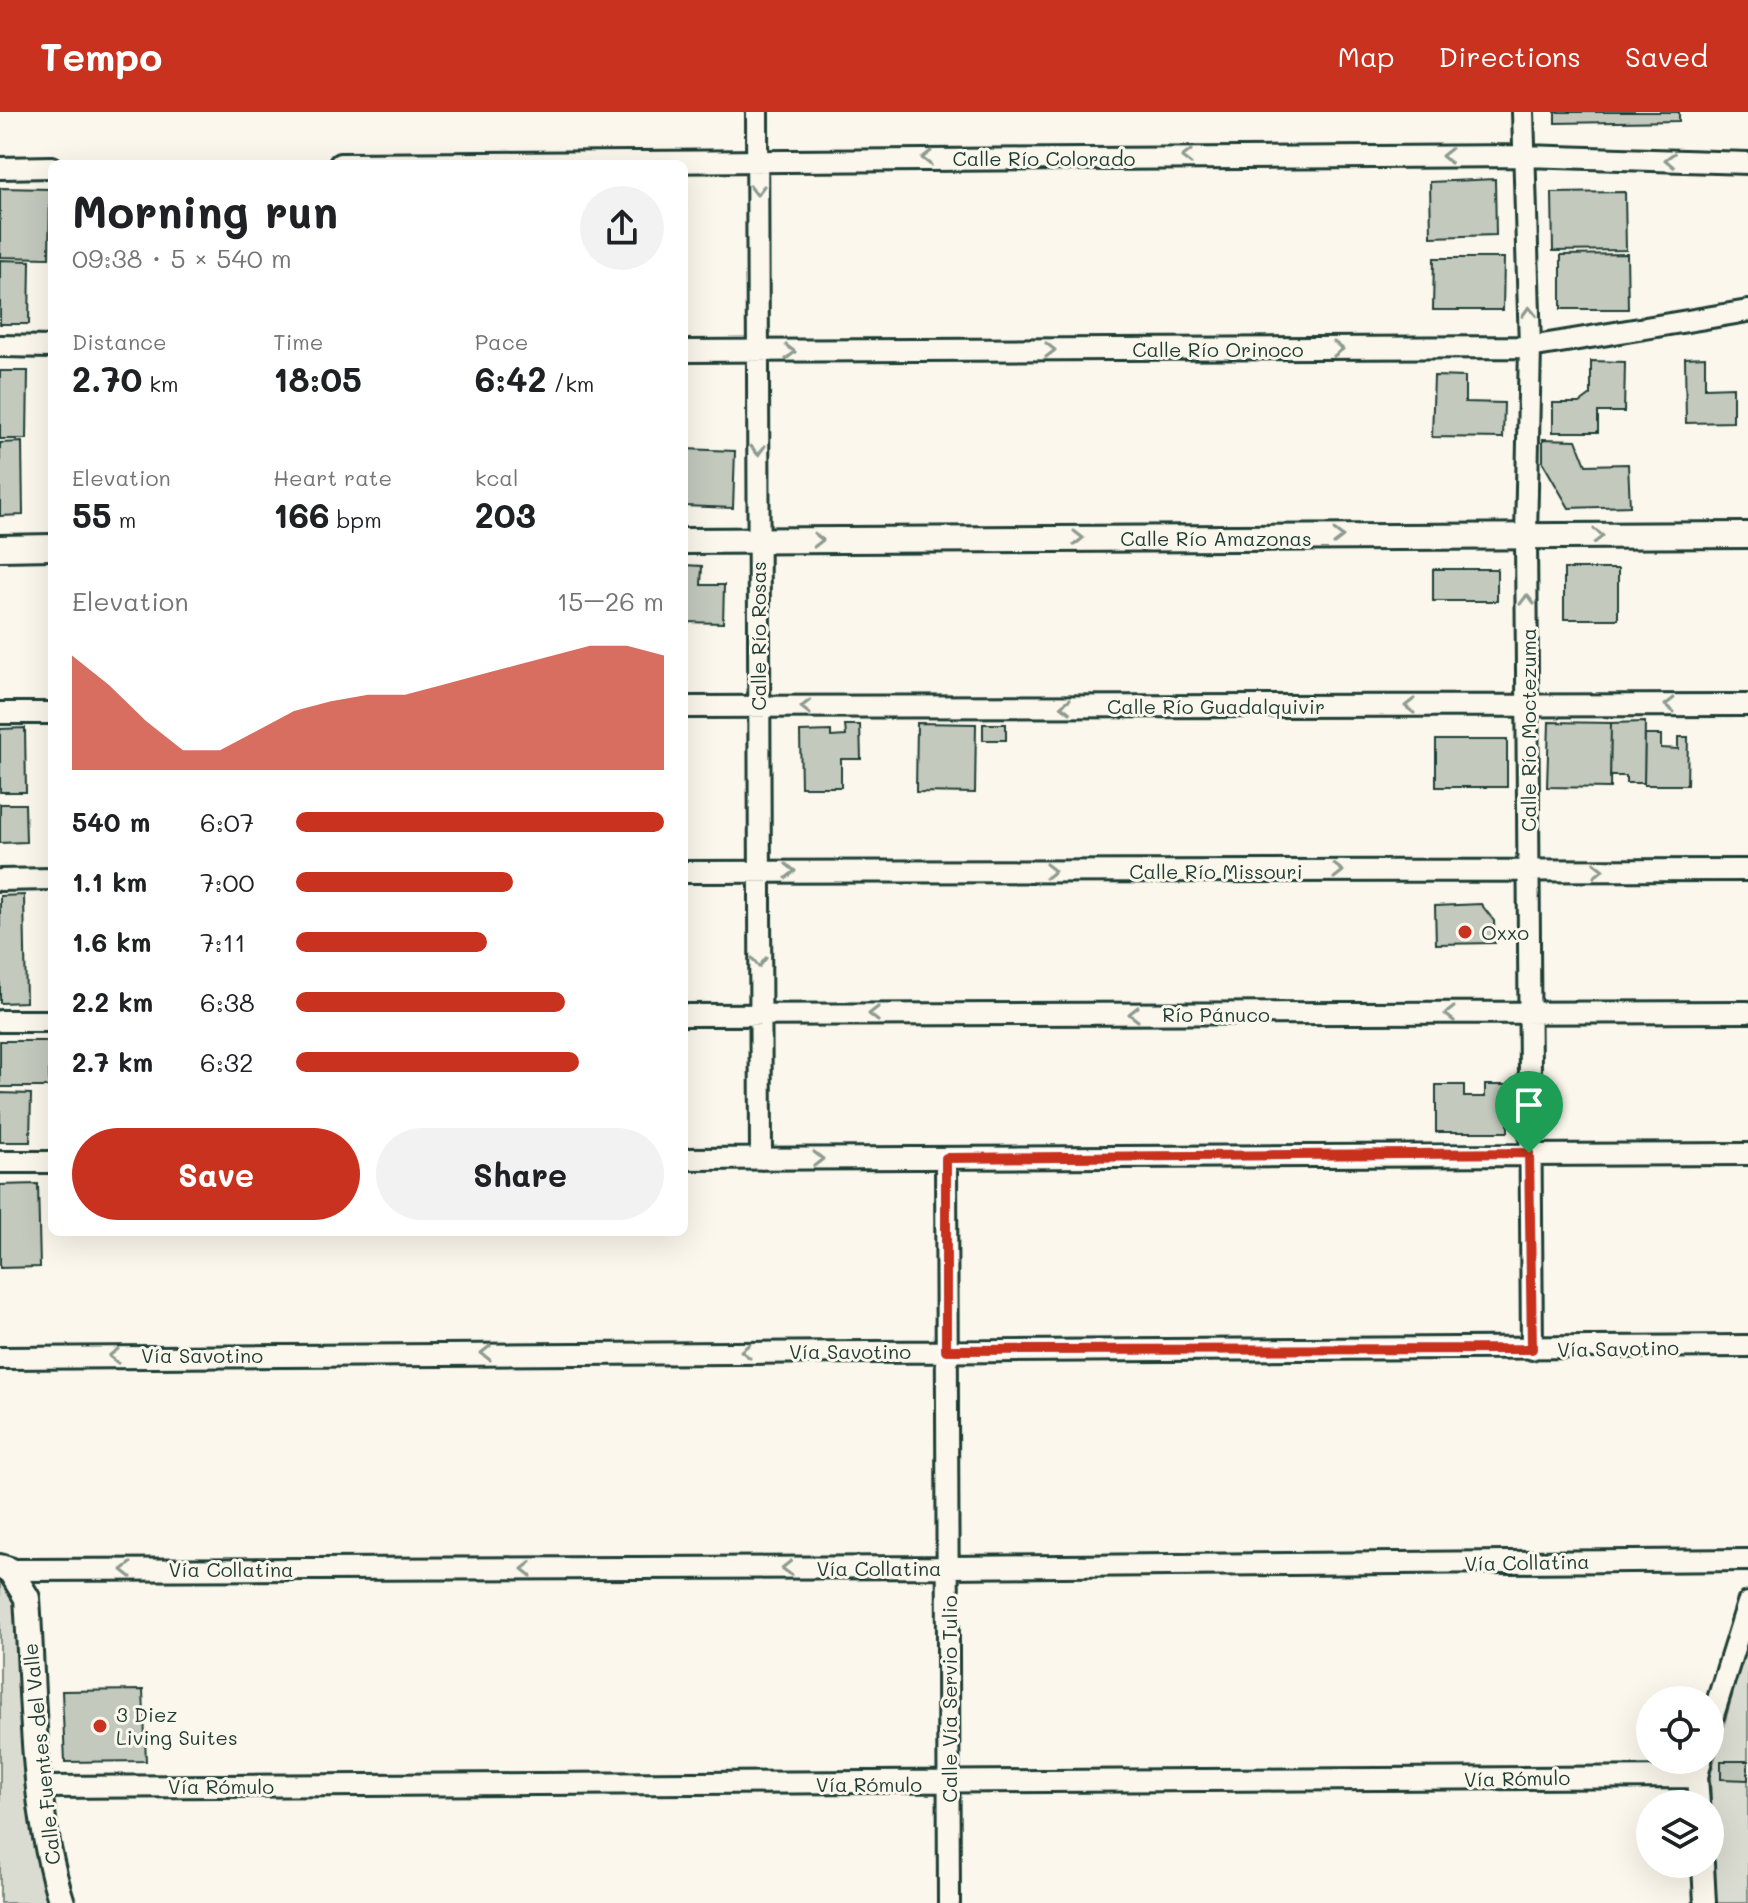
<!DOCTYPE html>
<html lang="en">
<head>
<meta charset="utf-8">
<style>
  body { margin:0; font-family:Mali,sans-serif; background:#f2f2f2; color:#202124; height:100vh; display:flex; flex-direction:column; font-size:30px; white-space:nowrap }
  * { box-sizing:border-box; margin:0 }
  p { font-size:26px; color:#757577 }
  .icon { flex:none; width:44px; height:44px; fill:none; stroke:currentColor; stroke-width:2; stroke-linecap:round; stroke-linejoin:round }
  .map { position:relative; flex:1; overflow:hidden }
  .drawer { position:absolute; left:48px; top:48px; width:640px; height:1076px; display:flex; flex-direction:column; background:#fff; border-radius:12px; box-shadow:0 8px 32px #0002 }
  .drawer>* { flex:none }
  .tools { position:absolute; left:1636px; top:1574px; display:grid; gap:16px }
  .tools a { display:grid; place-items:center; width:88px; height:88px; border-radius:50%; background:#fff; box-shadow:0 8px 32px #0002; font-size:40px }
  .pin { position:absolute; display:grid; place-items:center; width:68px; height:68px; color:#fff; margin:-82px -34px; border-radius:50% 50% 50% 0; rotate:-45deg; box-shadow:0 0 8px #0007 }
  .pin .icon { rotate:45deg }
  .round { display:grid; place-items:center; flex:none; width:84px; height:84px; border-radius:42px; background:#f2f2f2 }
  .head { display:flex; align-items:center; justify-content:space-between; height:136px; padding:0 24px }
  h1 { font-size:44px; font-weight:800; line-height:60px }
  .metrics { display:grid; grid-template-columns:repeat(3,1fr); gap:12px; height:136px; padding:8px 24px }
  .metrics div { display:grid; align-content:center }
  .metrics b { font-size:34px; font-weight:800 }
  .metrics small { font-size:22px; font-weight:400 }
  .metrics p { font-size:22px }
  .chart { height:224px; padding:16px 24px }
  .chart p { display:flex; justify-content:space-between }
  .chart svg { width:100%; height:144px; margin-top:8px; fill:#c8321e; opacity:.7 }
  .primary-button { display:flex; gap:16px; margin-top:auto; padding:16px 24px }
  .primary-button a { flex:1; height:92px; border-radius:48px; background:#c8321e; color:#fff; font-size:32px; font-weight:800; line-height:92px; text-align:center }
  .primary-button a+a { background:#f2f2f2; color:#202124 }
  ul { padding:0 24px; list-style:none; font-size:26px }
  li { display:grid; grid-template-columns:128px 96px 1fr; align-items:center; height:60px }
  li i { height:20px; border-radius:10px; background:#c8321e }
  header { display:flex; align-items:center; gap:48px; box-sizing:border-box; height:112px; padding:0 40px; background:#c8321e; color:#fff }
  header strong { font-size:38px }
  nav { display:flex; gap:44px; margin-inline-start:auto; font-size:28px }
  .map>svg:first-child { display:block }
</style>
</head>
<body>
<header>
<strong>Tempo</strong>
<nav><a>Map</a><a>Directions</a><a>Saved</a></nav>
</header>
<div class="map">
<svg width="1748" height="1791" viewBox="0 0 1748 1791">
  <rect width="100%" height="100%" fill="#fbf7ec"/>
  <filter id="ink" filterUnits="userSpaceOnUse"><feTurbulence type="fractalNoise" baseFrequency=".0125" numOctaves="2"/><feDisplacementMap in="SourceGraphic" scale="16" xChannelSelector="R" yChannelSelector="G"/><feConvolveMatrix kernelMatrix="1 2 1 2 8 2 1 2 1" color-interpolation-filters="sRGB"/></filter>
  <g filter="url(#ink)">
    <!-- green -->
    <path fill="#dbdcd1" stroke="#7d8c82" stroke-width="2" d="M 0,1455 L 27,1486 L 62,1791 L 0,1791 Z
      M 1748,1525 L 1748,1791 L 1716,1791 L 1710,1664 Z"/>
    <!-- building -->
    <path fill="#c4c9be" stroke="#1f3d34" stroke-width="2" d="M 1555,0 L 1679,0 L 1679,9 L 1555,11 Z
      M 1495,67 L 1496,123 L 1431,125 L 1430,70 Z
      M 0,76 L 50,77 L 49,146 L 0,145 Z
      M 1625,80 L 1626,138 L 1553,139 L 1552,81 Z
      M 1627,142 L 1628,197 L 1561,197 L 1561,143 Z
      M 1434,146 L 1504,146 L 1503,198 L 1433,198 Z
      M 0,148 L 30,149 L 29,212 L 0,212 Z
      M 1705,245 L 1705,276 L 1733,275 L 1733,310 L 1686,311 L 1685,246 Z
      M 1591,249 L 1625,250 L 1624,300 L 1598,300 L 1598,320 L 1553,320 L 1553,291 L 1580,291 L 1591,283 Z
      M 0,259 L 28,259 L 27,327 L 0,327 Z
      M 1434,264 L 1465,265 L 1465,290 L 1504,291 L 1503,326 L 1432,325 Z
      M 1543,327 L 1576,328 L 1586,353 L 1628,352 L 1630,394 L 1569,396 L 1543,351 Z
      M 22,330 L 23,403 L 0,404 L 0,331 Z
      M 684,337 L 735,339 L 733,396 L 684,394 Z
      M 684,453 L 702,454 L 701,473 L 724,473 L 723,511 L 684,510 Z
      M 1433,457 L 1497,457 L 1497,489 L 1433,489 Z
      M 1564,457 L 1618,457 L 1618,507 L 1564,507 Z
      M 1549,610 L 1611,611 L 1610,676 L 1547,675 Z
      M 1645,610 L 1644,671 L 1626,671 L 1626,664 L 1610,664 L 1611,611 Z
      M 917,611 L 976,612 L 975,681 L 916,680 Z
      M 983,612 L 1006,612 L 1006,628 L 983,628 Z
      M 845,613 L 860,613 L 861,647 L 841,647 L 841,675 L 801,675 L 800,620 L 831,619 L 831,625 L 846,624 Z
      M 25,616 L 26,680 L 0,680 L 0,617 Z
      M 1645,623 L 1661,623 L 1661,636 L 1678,637 L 1678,625 L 1688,625 L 1687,673 L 1644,673 Z
      M 1436,628 L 1507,628 L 1507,675 L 1436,675 Z
      M 0,692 L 25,692 L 26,730 L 0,731 Z
      M 24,783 L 26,890 L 0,891 L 0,784 Z
      M 1481,792 L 1494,809 L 1495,831 L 1436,832 L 1435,794 Z
      M 0,929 L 49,929 L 49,975 L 0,975 Z
      M 1436,973 L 1464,973 L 1464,985 L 1485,985 L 1485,973 L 1508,973 L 1508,1020 L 1436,1020 Z
      M 0,981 L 31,982 L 30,1030 L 0,1030 Z
      M 38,1072 L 40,1155 L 0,1156 L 0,1073 Z
      M 143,1578 L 146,1649 L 65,1650 L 62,1579 Z
      M 1721,1649 L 1748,1649 L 1748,1668 L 1721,1667 Z"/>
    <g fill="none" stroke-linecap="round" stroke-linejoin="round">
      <!-- minor casing -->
      <g stroke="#1f3d34" stroke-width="26">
        <path id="minor" d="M 757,0 L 761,1047
          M 1523,0 L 1530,235 L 1526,424 L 1532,1237
          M 340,52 L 1525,44 L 1748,51
          M 0,56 L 52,55
          M 0,234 L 52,235
          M 684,239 L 1530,235 L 1748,199
          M 684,595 L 1748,593
          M 0,601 L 52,601
          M 684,760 L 1748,758
          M 0,768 L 52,767
          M 684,903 L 1748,900
          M 0,909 L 52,909
          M 946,1046 L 949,1791
          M 684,1047 L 1748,1042
          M 0,1050 L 52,1050
          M 0,1246 L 1748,1234
          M 10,1458 L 949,1455 L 1748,1448
          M 1710,1613 L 1748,1491
          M 40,1675 L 1697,1665
          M 1699,1692 L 1697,1665 L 1701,1648
          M 1703,1752 L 1705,1791"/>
      </g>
      <!-- tertiary casing -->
      <g stroke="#1f3d34" stroke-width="30">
        <path id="tertiary" d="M 684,429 L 1748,423
          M 0,436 L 52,435
          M 0,1455 L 10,1458 L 27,1486 C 34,1587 31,1694 62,1791"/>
      </g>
      <!-- minor -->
      <use href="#minor" stroke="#fbf7ec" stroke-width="20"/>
      <!-- tertiary -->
      <use href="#tertiary" stroke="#fbf7ec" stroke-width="24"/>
    </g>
    <!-- one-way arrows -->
    <defs><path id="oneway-chevron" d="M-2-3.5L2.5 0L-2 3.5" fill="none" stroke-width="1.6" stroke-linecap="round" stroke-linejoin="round" transform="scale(2)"/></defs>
    <g stroke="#8d9a90">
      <use href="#oneway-chevron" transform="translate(1447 44) rotate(180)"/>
      <use href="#oneway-chevron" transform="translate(1187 45) rotate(180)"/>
      <use href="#oneway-chevron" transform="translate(927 46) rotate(180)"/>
      <use href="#oneway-chevron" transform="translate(1670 48) rotate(-178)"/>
      <use href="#oneway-chevron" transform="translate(757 78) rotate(90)"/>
      <use href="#oneway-chevron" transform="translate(1529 200) rotate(-92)"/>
      <use href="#oneway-chevron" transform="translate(1338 237)"/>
      <use href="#oneway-chevron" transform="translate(1050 238)"/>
      <use href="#oneway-chevron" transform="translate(790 240)"/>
      <use href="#oneway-chevron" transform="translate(758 338) rotate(89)"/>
      <use href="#oneway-chevron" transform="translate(1598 424)"/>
      <use href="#oneway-chevron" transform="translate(1338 425)"/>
      <use href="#oneway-chevron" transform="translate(1078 426)"/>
      <use href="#oneway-chevron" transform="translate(818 428)"/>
      <use href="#oneway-chevron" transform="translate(1527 488) rotate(-91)"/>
      <use href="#oneway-chevron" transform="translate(1670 593) rotate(180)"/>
      <use href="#oneway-chevron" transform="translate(1066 594) rotate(180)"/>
      <use href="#oneway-chevron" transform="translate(1410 594) rotate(180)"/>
      <use href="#oneway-chevron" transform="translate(806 595) rotate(180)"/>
      <use href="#oneway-chevron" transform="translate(1598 758)"/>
      <use href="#oneway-chevron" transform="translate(790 759)"/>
      <use href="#oneway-chevron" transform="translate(1050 759)"/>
      <use href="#oneway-chevron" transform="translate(1338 759)"/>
      <use href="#oneway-chevron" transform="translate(759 850) rotate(90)"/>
      <use href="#oneway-chevron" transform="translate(874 902) rotate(180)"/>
      <use href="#oneway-chevron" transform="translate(1134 902) rotate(180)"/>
      <use href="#oneway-chevron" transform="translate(1450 902) rotate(180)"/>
      <use href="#oneway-chevron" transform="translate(818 1047)"/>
      <use href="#oneway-chevron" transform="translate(746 1239) rotate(180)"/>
      <use href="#oneway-chevron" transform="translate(486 1241) rotate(180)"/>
      <use href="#oneway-chevron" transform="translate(114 1244) rotate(180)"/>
      <use href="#oneway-chevron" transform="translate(787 1456) rotate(180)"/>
      <use href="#oneway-chevron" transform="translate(527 1457) rotate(180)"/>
      <use href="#oneway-chevron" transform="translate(127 1458) rotate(180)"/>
    </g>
  </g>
  <g fill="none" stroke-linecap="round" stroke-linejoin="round" filter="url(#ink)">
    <!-- route casing -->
    <g stroke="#fff" stroke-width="16">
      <path id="route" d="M 1529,1041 L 1532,1237 L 946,1238 L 946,1046 Z"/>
    </g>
    <!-- route -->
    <use href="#route" stroke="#c8321e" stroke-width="10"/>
  </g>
  <!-- markers -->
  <g fill="#c8321e" stroke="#fbf7ec" stroke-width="3">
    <circle cx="1465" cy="820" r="8"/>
    <circle cx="100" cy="1614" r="8"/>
  </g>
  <g text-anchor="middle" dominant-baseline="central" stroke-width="6" stroke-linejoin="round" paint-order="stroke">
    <!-- street labels -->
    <g font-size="20" fill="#1f3d34" stroke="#fbf7ec">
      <text x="1044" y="46">Calle Río Colorado</text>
      <text x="1218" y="237">Calle Río Orinoco</text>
      <text x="1216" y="426">Calle Río Amazonas</text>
      <text transform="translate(758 524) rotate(-90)">Calle Río Rosas</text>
      <text x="1216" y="594">Calle Río Guadalquivir</text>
      <text transform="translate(1528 618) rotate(-90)">Calle Río Moctezuma</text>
      <text x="1216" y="759">Calle Río Missouri</text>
      <text x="1216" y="902">Río Pánuco</text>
      <text transform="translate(1618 1236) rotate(-1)">Vía Savotino</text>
      <text x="850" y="1239">Vía Savotino</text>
      <text x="202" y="1243">Vía Savotino</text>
      <text transform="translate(1527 1450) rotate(-1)">Vía Collatina</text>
      <text x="879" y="1456">Vía Collatina</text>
      <text x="231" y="1457">Vía Collatina</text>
      <text transform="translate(949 1587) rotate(-90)">Calle Vía Servio Tulio</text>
      <text transform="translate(41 1642) rotate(-96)">Calle Fuentes del Valle</text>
      <text transform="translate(1517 1666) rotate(-1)">Vía Rómulo</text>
      <text x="869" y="1672">Vía Rómulo</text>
      <text x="221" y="1674">Vía Rómulo</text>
    </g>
    <!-- poi labels -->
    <g font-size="20" fill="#1f3d34" stroke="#fbf7ec" text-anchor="start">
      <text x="1481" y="820">Oxxo</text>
      <text x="116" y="1602">3 Diez<tspan x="116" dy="23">Living Suites</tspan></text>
    </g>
  </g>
</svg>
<div class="tools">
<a><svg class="icon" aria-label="locate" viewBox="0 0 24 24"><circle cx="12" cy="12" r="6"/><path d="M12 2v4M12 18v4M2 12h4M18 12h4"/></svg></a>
<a><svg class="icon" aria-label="layers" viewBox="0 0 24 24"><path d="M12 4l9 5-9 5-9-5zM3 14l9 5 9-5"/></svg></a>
</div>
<div class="pin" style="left:1529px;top:1041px;background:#1e9e55"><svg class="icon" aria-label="arrive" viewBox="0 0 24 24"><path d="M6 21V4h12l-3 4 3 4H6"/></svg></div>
<section class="drawer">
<div class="head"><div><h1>Morning run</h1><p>09:38 · 5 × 540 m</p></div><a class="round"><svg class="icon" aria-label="share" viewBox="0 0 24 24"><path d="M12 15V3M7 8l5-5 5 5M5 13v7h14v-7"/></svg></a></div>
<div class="metrics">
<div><p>Distance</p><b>2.70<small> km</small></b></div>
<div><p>Time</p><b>18:05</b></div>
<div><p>Pace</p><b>6:42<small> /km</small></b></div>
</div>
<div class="metrics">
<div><p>Elevation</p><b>55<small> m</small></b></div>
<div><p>Heart rate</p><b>166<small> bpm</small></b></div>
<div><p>kcal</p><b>203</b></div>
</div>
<div class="chart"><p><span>Elevation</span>15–26 m</p>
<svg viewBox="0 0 160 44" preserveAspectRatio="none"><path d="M0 44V9L10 18L20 29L30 38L40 38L50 32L60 26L70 23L80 21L90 21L100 18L110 15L120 12L130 9L140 6L150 6L160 9V44z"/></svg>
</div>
<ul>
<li><b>540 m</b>6:07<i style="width:100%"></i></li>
<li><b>1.1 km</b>7:00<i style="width:59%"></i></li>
<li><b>1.6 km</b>7:11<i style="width:52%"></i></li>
<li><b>2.2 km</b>6:38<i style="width:73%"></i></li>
<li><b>2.7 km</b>6:32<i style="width:77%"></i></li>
</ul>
<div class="primary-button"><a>Save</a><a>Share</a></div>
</section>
</div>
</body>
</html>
